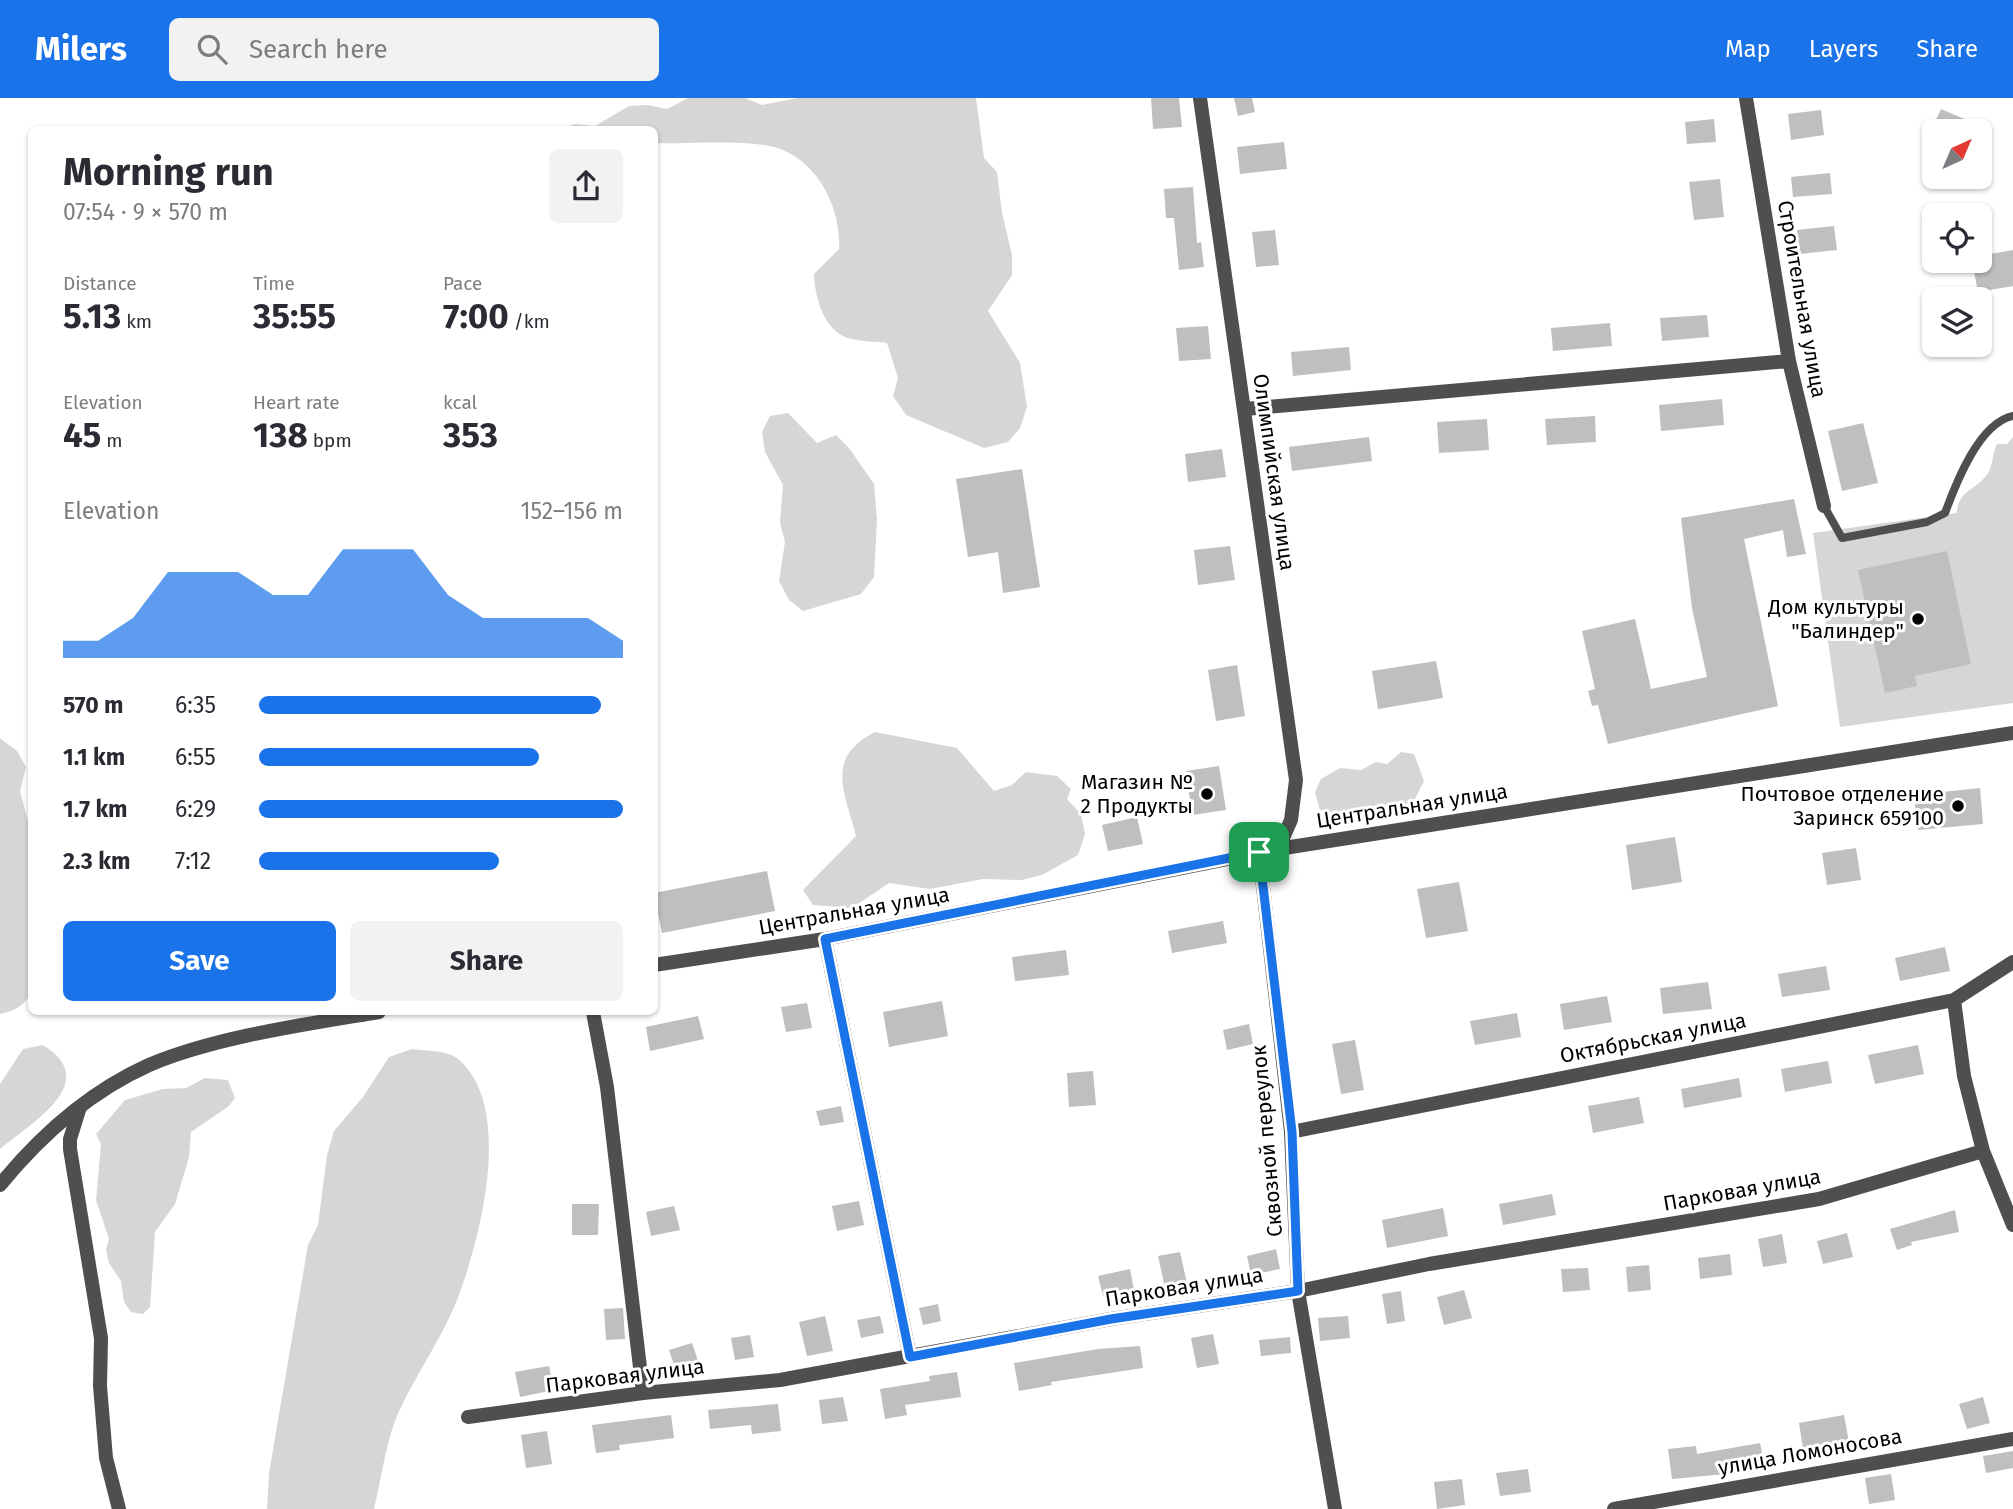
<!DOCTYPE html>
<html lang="en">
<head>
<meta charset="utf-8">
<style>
  body { margin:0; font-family:"Fira Sans",sans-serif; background:#f2f2f3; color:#2b2b33; height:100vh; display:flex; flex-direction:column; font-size:26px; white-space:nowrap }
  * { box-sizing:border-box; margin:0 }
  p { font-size:23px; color:#7c7c81 }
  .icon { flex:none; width:38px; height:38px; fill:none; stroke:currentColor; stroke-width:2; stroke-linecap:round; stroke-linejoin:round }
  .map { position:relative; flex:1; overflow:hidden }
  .side { position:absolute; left:28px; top:28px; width:630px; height:889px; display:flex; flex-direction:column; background:#fff; border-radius:10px; box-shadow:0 2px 5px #0004 }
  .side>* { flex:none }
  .needle { width:46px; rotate:44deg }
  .tools { position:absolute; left:1922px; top:21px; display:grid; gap:14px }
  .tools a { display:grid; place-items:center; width:70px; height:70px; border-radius:10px; background:#fff; box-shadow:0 2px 5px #0004; font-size:35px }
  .pin { position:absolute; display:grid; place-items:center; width:60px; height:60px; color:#fff; margin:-30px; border-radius:14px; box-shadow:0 4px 10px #0006 }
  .round { display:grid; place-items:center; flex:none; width:74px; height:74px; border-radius:10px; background:#f2f2f3 }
  .headline { display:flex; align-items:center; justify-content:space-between; height:119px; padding:0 35px }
  h1 { font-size:38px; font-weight:700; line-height:52px }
  .metrics { display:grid; grid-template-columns:repeat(3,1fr); gap:10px; height:119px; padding:7px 35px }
  .metrics div { display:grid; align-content:center }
  .metrics b { font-size:35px; font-weight:700 }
  .metrics small { font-size:19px; font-weight:400 }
  .metrics p { font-size:19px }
  .chart { height:196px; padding:14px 35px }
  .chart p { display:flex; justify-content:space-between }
  .chart svg { width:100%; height:126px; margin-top:7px; fill:#1a73e8; opacity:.7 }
  .primary-button { display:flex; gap:14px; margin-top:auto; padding:14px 35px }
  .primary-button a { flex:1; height:80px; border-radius:10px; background:#1a73e8; color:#fff; font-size:28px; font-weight:700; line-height:80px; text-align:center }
  .primary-button a+a { background:#f2f2f3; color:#2b2b33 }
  ul { padding:0 35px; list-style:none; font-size:23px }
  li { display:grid; grid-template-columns:112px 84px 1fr; align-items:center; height:52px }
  li i { height:18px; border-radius:9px; background:#1a73e8 }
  header { display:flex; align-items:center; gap:42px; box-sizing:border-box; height:98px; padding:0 35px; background:#1a73e8; color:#fff }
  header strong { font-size:33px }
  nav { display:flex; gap:38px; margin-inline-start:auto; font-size:24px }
  .search { width:490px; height:63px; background:#f2f2f3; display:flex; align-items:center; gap:18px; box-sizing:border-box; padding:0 24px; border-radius:10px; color:#7c7c81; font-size:26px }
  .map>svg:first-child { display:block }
</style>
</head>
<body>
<header>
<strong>Milers</strong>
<div class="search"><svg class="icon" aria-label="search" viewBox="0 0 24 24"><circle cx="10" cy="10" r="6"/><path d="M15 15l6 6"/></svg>Search here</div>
<nav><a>Map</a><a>Layers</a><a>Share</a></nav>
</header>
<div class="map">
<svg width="2013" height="1411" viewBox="0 0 2013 1411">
  <rect width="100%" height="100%" fill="#fff"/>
  <!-- green -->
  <path fill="#d6d6d6" d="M 688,0 L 745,0 L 762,7 L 798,0 L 976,0 L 984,60 L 997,74 L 1002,115 L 1012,157 L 1012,177 L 988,213 L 1020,265 L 1027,309 L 1020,330 L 1008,344 L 984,350 L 906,317 L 893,298 L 898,280 L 887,245 C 874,243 855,244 843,238 C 822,227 815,198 814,176 L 839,151 C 842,107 813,53 764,47 C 728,42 690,46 655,45 L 654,32 L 560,31 L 575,26 L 595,28 L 629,8 L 648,7 L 667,11 Z
    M 788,315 L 817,345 L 836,337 L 849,350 L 874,386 L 877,421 L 874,479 L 861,496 L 803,513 L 789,502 L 779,483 L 785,444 L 780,425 L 783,387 L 765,354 L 762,334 L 770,318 Z
    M 2013,339 L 2013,605 L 1840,629 L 1813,435 L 1957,415 C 1957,394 1975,392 1986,378 C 1993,370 1992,356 1997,346 L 2007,346 Z
    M 875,634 L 957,650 L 994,693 L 1012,687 L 1026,674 L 1057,678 L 1071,691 L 1067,701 L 1081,716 L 1085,736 L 1078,757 L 1042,777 L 1022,782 L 983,781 L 930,791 L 889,785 L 852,810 L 813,807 L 803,792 L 856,738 C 845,694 824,660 875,634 Z
    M 0,640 L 17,653 L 26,669 L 20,693 L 32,738 L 31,894 C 26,907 14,913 0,916 Z
    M 1401,654 L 1414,656 L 1424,683 L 1413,705 L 1406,712 L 1375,710 L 1363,720 L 1343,722 L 1320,712 L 1315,694 L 1321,681 L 1340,670 L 1361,672 L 1376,664 L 1387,666 Z
    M 43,947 C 103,984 32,1024 0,1051 L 0,986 L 23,951 Z
    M 412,951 C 426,953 448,952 458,961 C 514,1008 481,1136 460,1194 C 444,1239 413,1279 395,1323 C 385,1350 381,1382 374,1411 L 267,1411 L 269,1375 L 308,1147 L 318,1127 L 327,1057 L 334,1033 L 363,999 L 389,959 Z
    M 205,980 L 228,982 L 235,1000 L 229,1008 L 191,1034 L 189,1059 L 175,1106 L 155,1134 L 150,1209 L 143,1216 L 131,1214 L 124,1204 L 121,1183 L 109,1165 L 106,1152 L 109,1141 L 96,1102 L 101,1046 L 96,1036 L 125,1002 L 163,991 L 186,990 Z"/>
  <!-- building -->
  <path fill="#bfbfbf" d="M 1151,0 L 1179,0 L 1182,29 L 1153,31 Z
    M 1234,0 L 1252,0 L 1255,14 L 1238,18 Z
    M 1941,11 L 1992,33 L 1931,33 Z
    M 1821,12 L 1824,37 L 1791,42 L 1788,16 Z
    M 1714,21 L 1716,44 L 1687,46 L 1685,24 Z
    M 1284,44 L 1287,71 L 1240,76 L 1237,49 Z
    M 1830,75 L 1832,96 L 1793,99 L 1791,79 Z
    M 1720,81 L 1724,119 L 1694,122 L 1689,84 Z
    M 1193,89 L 1197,145 L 1201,144 L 1204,169 L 1179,172 L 1174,120 L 1166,120 L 1164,91 Z
    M 1834,128 L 1837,152 L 1800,156 L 1797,132 Z
    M 1275,132 L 1279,167 L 1256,169 L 1252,134 Z
    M 2013,152 L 2013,188 L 1978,194 L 1972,163 L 1979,163 L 1979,158 Z
    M 1707,217 L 1709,239 L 1662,243 L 1660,220 Z
    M 1610,225 L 1612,248 L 1553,253 L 1551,230 Z
    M 1208,228 L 1211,261 L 1179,263 L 1176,230 Z
    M 1349,249 L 1351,272 L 1293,278 L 1291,254 Z
    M 1722,301 L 1724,327 L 1661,333 L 1659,307 Z
    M 1595,318 L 1596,344 L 1547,347 L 1545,321 Z
    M 1487,321 L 1489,352 L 1439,355 L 1437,324 Z
    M 1863,325 L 1878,385 L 1842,393 L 1828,333 Z
    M 1369,339 L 1372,363 L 1292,373 L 1289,349 Z
    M 1222,351 L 1226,379 L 1188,384 L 1185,356 Z
    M 1022,371 L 1040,489 L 1003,495 L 998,454 L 968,459 L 956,381 Z
    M 1794,401 L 1806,456 L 1787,459 L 1783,432 L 1744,441 L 1778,608 L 1608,646 L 1598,607 L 1592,608 L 1588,593 L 1595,591 L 1582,533 L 1635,521 L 1651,591 L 1707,579 L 1692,510 L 1681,420 Z
    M 1230,448 L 1235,482 L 1198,487 L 1194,452 Z
    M 1947,453 L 1971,566 L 1915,578 L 1917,588 L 1885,595 L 1858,472 Z
    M 1436,563 L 1443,600 L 1378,611 L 1372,573 Z
    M 1237,567 L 1245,618 L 1216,623 L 1208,572 Z
    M 1219,668 L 1226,712 L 1192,717 L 1186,673 Z
    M 1980,690 L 1983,726 L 1918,732 L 1914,697 Z
    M 1137,719 L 1143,746 L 1108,753 L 1102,727 Z
    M 1675,739 L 1682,784 L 1632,792 L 1626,747 Z
    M 1856,750 L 1861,782 L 1827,787 L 1822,755 Z
    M 767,773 L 775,813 L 662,835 L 654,795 Z
    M 1459,784 L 1468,833 L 1426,840 L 1417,791 Z
    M 1223,823 L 1227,845 L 1172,855 L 1168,833 Z
    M 1945,849 L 1950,873 L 1900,883 L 1895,860 Z
    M 1066,852 L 1069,877 L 1015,883 L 1012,859 Z
    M 1826,868 L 1830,892 L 1782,899 L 1778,876 Z
    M 1708,884 L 1712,911 L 1663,916 L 1660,890 Z
    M 1607,898 L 1612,924 L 1564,932 L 1560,906 Z
    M 942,903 L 948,938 L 889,949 L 883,914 Z
    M 807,905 L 812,930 L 786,934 L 781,909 Z
    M 1517,915 L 1521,939 L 1475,947 L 1470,923 Z
    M 698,918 L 704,941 L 650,953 L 646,929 Z
    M 1249,926 L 1253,946 L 1227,952 L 1223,932 Z
    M 1355,942 L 1364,992 L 1341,996 L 1332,946 Z
    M 1918,947 L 1924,976 L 1875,986 L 1868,957 Z
    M 1828,963 L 1832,985 L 1785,994 L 1781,971 Z
    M 1093,973 L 1096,1007 L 1069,1009 L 1067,975 Z
    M 1739,980 L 1742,999 L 1684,1010 L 1681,991 Z
    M 1639,999 L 1644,1025 L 1593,1035 L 1588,1008 Z
    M 841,1008 L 844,1024 L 820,1028 L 816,1013 Z
    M 1552,1096 L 1556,1117 L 1503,1127 L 1499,1106 Z
    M 859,1103 L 864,1127 L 837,1133 L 832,1108 Z
    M 572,1106 L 599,1106 L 598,1137 L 572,1137 Z
    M 674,1108 L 680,1132 L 651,1138 L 646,1114 Z
    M 1443,1110 L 1448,1138 L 1387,1150 L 1382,1122 Z
    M 1955,1112 L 1959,1134 L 1911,1144 L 1912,1147 L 1897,1152 L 1890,1131 Z
    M 1847,1135 L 1853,1159 L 1823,1166 L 1817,1143 Z
    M 1782,1136 L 1787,1165 L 1763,1169 L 1758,1141 Z
    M 1276,1151 L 1280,1171 L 1251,1177 L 1247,1158 Z
    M 1180,1154 L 1188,1190 L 1166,1194 L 1158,1158 Z
    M 1730,1156 L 1732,1177 L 1700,1181 L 1698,1160 Z
    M 1649,1167 L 1651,1192 L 1628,1194 L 1626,1169 Z
    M 1588,1170 L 1590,1192 L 1563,1194 L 1561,1171 Z
    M 1130,1171 L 1134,1192 L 1103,1198 L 1098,1178 Z
    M 1464,1192 L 1472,1220 L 1444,1227 L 1437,1199 Z
    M 1401,1193 L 1405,1223 L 1387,1226 L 1382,1196 Z
    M 938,1206 L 941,1223 L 923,1227 L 919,1210 Z
    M 623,1210 L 625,1241 L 606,1242 L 604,1211 Z
    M 825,1218 L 833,1253 L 807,1258 L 799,1224 Z
    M 880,1218 L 884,1235 L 861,1240 L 857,1222 Z
    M 1348,1218 L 1350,1240 L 1320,1243 L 1318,1220 Z
    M 1213,1236 L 1219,1266 L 1197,1270 L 1191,1240 Z
    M 750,1237 L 754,1259 L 735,1262 L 731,1240 Z
    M 1290,1239 L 1291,1255 L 1261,1258 L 1259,1242 Z
    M 692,1245 L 698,1263 L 675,1270 L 669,1252 Z
    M 1140,1248 L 1143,1270 L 1051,1284 L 1052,1287 L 1019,1293 L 1014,1265 L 1098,1251 Z
    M 549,1268 L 554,1292 L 520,1299 L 515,1274 Z
    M 957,1274 L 961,1299 L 905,1307 L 907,1317 L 885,1321 L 880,1291 L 930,1283 L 929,1278 Z
    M 843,1299 L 848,1323 L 822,1326 L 819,1302 Z
    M 1983,1299 L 1990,1325 L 1967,1331 L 1959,1306 Z
    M 778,1306 L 781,1333 L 752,1336 L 751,1327 L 710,1331 L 708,1312 Z
    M 671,1317 L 674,1340 L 619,1347 L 620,1352 L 596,1355 L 592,1327 Z
    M 1844,1317 L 1850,1350 L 1804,1357 L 1799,1325 Z
    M 547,1333 L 552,1366 L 526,1370 L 521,1337 Z
    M 1760,1345 L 1765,1369 L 1736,1375 L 1672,1381 L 1668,1351 L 1696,1348 L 1697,1356 Z
    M 2013,1353 L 2013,1370 L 1986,1375 L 1983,1358 Z
    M 1528,1371 L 1531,1394 L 1500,1398 L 1496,1375 Z
    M 1891,1376 L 1895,1402 L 1869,1406 L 1865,1380 Z
    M 1462,1381 L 1465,1407 L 1437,1411 L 1434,1384 Z"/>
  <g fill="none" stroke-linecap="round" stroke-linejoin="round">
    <!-- service -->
    <path stroke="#4f4f4f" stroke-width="8" d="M 1824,408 L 1842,440 L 1927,424 L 1945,415 C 1956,385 1979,325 2013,318"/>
    <!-- minor -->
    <path stroke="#4f4f4f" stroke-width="14" d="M 1200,0 L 1296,682 L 1291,722 L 1278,751
      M 1746,0 L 1789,263 L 1824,408
      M 1245,311 L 1789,263
      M 1259,754 L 1291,1034 L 1298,1193 L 1335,1411
      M 825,841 L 910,1259
      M 1954,902 L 1964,978 L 1983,1053 L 2013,1127
      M 593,914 L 607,989 L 643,1295
      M 80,1009 L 70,1041 L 70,1051 L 101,1240 L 100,1288 L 106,1360 L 119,1411
      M 1291,1034 L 1954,902 L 2013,864
      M 468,1319 L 643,1295 L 780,1282 L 1111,1221 L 1298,1193 L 1429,1166 L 1819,1101 L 1983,1053
      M 1614,1411 L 2013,1341"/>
    <!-- tertiary -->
    <path stroke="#4f4f4f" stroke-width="14" d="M 654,867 L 825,841 L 1278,751 L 2013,635
      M 0,1087 C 40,1038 91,993 149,967 C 215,939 307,926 379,914"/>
  </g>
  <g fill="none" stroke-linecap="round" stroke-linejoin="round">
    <!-- route casing -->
    <g stroke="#fff" stroke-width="14">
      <path id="route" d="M 1259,754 L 1292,1034 L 1298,1193 L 1111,1221 L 910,1259 L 825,841 Z"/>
    </g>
    <!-- route -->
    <use href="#route" stroke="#1a73e8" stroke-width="9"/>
  </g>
  <!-- markers -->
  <g fill="#000" stroke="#fff" stroke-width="2.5">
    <circle cx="1918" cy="521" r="7"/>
    <circle cx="1207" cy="696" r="7"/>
    <circle cx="1958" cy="708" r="7"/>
  </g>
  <g text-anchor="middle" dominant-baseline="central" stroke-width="6" stroke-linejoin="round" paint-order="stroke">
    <!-- street labels -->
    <g font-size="21" fill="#000" stroke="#fff">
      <text transform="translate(1802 201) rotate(80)">Строительная улица</text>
      <text transform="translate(1274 374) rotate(82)">Олимпийская улица</text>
      <text transform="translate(1412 708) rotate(-9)">Центральная улица</text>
      <text transform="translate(854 813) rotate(-10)">Центральная улица</text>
      <text transform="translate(1653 940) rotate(-11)">Октябрьская улица</text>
      <text transform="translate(1267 1043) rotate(-95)">Сквозной переулок</text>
      <text transform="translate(1742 1092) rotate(-10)">Парковая улица</text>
      <text transform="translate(1184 1189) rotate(-9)">Парковая улица</text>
      <text transform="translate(625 1278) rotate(-7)">Парковая улица</text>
      <text transform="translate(1810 1354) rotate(-10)">улица Ломоносова</text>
    </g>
    <!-- poi labels -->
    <g font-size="21" fill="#000" stroke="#fff" text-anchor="end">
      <text x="1904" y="509">Дом культуры<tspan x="1904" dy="24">"Балиндер"</tspan></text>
      <text x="1193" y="684">Магазин №<tspan x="1193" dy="24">2 Продукты</tspan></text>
      <text x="1944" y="696">Почтовое отделение<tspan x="1944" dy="24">Заринск 659100</tspan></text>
    </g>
  </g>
</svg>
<div class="tools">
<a><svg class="needle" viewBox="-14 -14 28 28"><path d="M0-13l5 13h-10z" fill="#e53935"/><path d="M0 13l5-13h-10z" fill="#7c7c81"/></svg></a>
<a><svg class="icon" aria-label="locate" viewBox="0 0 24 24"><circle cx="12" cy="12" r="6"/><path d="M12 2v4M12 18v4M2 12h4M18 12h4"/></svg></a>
<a><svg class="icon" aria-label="layers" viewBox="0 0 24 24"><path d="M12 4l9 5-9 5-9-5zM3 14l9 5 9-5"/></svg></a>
</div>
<div class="pin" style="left:1259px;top:754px;background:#1e9e55"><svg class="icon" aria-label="arrive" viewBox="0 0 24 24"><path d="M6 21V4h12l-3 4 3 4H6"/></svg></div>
<section class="side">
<div class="headline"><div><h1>Morning run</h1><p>07:54 · 9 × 570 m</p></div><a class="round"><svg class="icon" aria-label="share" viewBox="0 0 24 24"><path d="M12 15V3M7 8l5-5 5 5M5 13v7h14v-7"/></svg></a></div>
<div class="metrics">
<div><p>Distance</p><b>5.13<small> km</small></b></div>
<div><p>Time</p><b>35:55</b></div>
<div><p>Pace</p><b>7:00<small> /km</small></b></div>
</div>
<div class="metrics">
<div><p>Elevation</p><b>45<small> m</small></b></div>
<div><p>Heart rate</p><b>138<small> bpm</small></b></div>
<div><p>kcal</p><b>353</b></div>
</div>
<div class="chart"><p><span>Elevation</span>152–156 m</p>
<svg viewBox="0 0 160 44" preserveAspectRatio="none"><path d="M0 44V38L10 38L20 30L30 14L40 14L50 14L60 22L70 22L80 6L90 6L100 6L110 22L120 30L130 30L140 30L150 30L160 38V44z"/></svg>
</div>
<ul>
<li><b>570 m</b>6:35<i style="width:94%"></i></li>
<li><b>1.1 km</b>6:55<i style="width:77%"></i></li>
<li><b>1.7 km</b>6:29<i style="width:100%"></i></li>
<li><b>2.3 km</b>7:12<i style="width:66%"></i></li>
</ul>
<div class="primary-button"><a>Save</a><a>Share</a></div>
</section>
</div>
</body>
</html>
